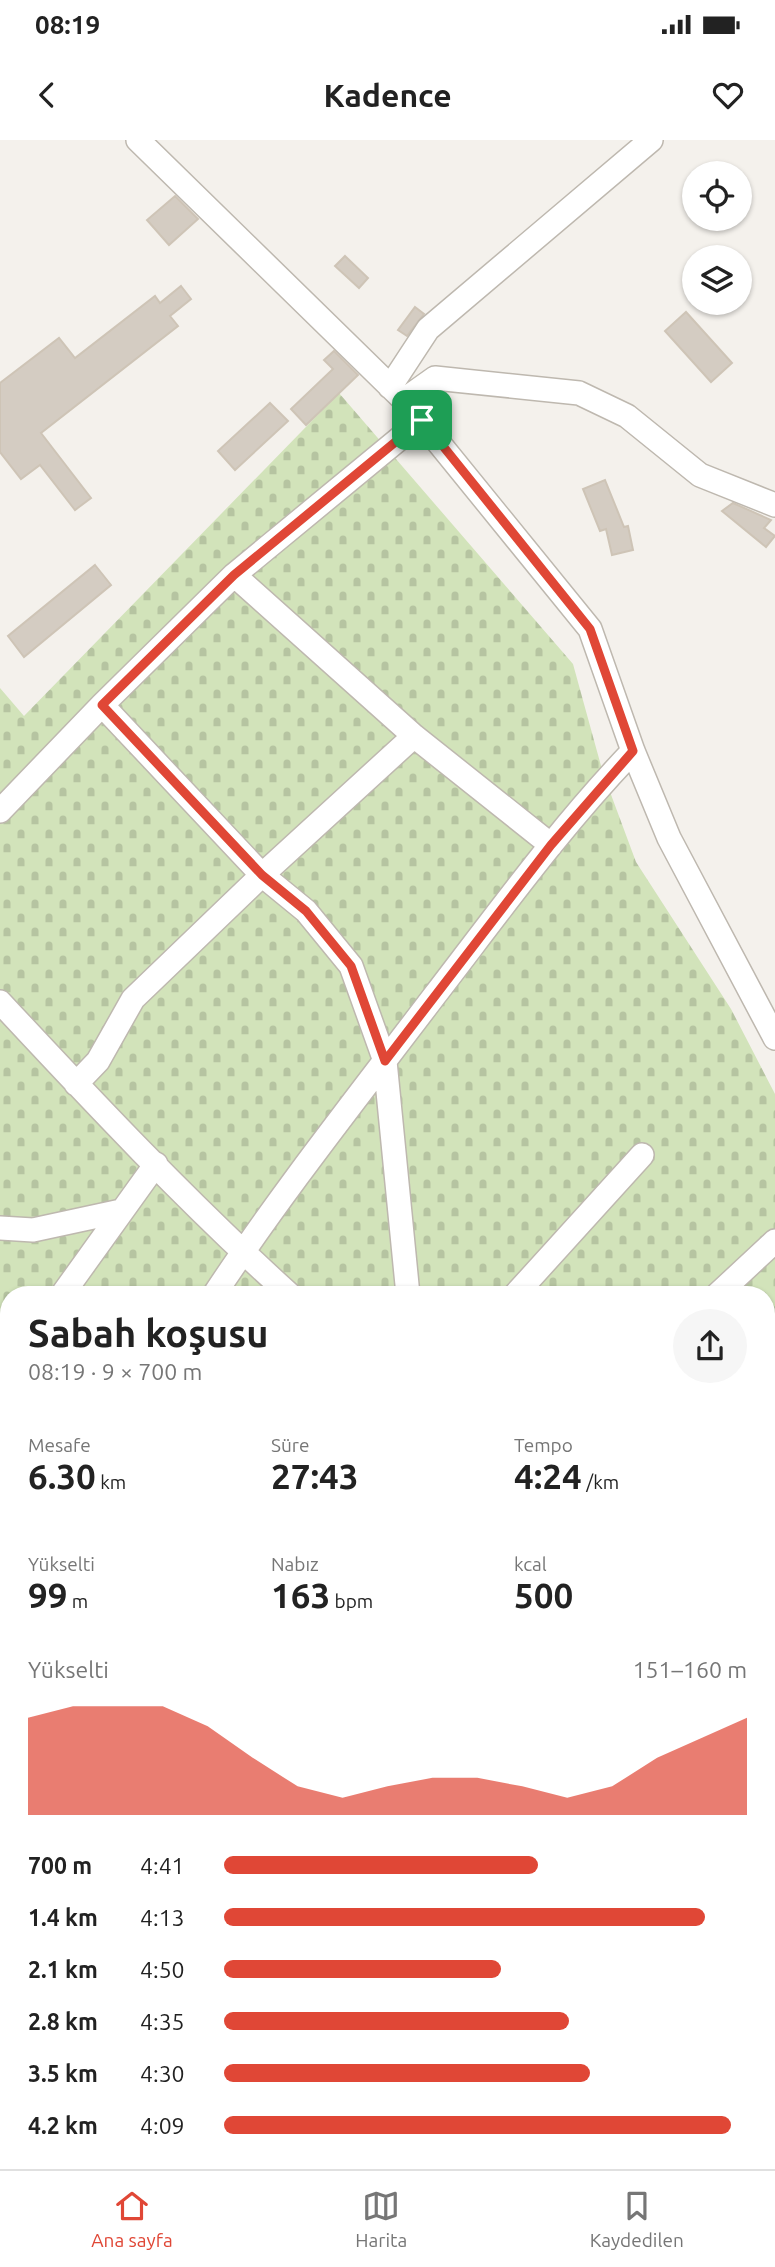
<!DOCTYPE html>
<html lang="tr">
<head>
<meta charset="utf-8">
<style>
  body { margin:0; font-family:Ubuntu,sans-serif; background:#f6f6f6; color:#222; height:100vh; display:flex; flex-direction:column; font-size:26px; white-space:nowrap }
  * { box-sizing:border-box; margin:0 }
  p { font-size:23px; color:#767676 }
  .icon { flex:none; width:38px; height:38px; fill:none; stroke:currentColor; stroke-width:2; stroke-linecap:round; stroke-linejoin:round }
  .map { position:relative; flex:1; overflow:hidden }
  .side { position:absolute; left:0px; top:1146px; width:775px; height:884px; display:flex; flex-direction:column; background:#fff; border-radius:28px 28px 0 0; box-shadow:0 2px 5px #0004 }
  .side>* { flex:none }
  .controls { position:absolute; left:682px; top:21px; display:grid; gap:14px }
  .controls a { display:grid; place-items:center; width:70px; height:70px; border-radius:50%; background:#fff; box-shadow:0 2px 5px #0004; font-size:35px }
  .pin { position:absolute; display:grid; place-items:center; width:60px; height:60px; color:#fff; margin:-30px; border-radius:14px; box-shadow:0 4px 10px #0006 }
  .round { display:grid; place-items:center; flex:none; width:74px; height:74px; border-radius:37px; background:#f6f6f6 }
  .summary { display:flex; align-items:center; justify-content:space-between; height:119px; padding:0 28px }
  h1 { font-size:38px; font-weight:600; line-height:52px }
  .figures { display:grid; grid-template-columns:repeat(3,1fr); gap:10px; height:119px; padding:7px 28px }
  .figures div { display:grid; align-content:center }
  .figures b { font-size:35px; font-weight:600 }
  .figures small { font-size:19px; font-weight:400 }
  .figures p { font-size:19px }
  .chart { height:196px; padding:14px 28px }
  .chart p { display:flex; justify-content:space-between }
  .chart svg { width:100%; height:126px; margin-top:7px; fill:#e04736; opacity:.7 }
  ul { padding:0 28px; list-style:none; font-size:23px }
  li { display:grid; grid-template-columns:112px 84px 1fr; align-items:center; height:52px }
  li i { height:18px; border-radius:9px; background:#e04736 }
  .status { display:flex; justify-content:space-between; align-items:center; height:49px; padding:0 35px; background:#fff; direction:ltr }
  .status svg { height:19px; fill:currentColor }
  header { display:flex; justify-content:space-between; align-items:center; height:91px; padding:0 28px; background:#fff; font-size:32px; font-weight:600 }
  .dock { display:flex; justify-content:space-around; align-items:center; height:98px; border-top:2px solid #e0e0e0; background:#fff; font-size:19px; color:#767676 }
  .dock a { display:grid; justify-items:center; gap:4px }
  .dock .selected { color:#e04736 }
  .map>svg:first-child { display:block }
</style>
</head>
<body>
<div class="status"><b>08:19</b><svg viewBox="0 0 49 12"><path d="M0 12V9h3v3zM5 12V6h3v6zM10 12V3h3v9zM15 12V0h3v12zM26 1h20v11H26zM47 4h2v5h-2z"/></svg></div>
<header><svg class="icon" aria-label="back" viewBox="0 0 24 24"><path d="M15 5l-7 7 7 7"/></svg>Kadence<svg class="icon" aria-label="heart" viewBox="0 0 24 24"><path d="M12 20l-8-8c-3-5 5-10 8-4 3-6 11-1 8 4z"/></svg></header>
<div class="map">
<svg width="775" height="2029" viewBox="0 0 775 2029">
  <defs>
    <pattern id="cemetery-stones" width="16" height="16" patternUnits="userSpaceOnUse" patternTransform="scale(1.75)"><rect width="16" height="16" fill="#d2e3ba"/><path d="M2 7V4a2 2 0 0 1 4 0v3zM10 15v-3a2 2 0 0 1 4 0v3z" fill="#b6c4a1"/></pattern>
  </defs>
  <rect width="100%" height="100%" fill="#f4f1ec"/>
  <!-- residential -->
  <path fill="#e7e2da" d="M 767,1550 L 775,1562 L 775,2029 L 12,2029 L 18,2021 L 766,2021 Z"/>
  <!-- cemetery -->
  <path fill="url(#cemetery-stones)" d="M 339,253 L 573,524 L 603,633 L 636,722 L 731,869 L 775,954 L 775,1403 L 767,1414 L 766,1155 L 9,1155 L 9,1456 L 0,1451 L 0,548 L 24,576 Z"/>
  <!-- building -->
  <path fill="#d4ccc2" stroke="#cec4b6" stroke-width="2" d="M 175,56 L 198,79 L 169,105 L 147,80 Z
    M 345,116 L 368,138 L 359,148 L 335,126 Z
    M 181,146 L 191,159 L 170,176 L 178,186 L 41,293 L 91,358 L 75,370 L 40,325 L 21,339 L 0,312 L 0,243 L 59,198 L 75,218 L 155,156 L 160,163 Z
    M 415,167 L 424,174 L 407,196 L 398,190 Z
    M 686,172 L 732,223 L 711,242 L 665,191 Z
    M 334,211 L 358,235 L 306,285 L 291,269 L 333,229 L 324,220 Z
    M 270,263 L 288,281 L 235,330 L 218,311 Z
    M 605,340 L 624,387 L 628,386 L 633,410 L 612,415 L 606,389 L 600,391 L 583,349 Z
    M 733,363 L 771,380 L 764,388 L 775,396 L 766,407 L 722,371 Z
    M 95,425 L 111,445 L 24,517 L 8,496 Z"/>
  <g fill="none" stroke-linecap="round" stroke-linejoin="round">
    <!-- minor casing -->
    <g stroke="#beb8af" stroke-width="26">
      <path id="minor" d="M 138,0 L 404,260 L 590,489 L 633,611 L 669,698 L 775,898
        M 390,247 L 428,189 L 651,0
        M 404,260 L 435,238 L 579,253 L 627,276 L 700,335 L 775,365
        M 234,435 L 414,596 L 551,705
        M 102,565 L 262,735 L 306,771 L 351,826 L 385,921 L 408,1155
        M 0,671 L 102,565 L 234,435 L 422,280
        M 0,862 C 94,963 188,1063 290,1155
        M 76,944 L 98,921 L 133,859 L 262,735 L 414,596
        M 0,1088 L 33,1090 L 121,1071
        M 62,1155 L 156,1024
        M 214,1155 C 282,1052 360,954 435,855 C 499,772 560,687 633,611
        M 515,1155 L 642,1015
        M 717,1155 L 775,1101
        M 0,1242 L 9,1231
        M 766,1454 L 775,1442
        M 766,1669 L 775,1681
        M 0,1808 L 9,1794
        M 0,1931 L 9,1935
        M 766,1957 L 775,1946
        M 164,2021 L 175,2029
        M 651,2021 L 660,2029
        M 362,2029 L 367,2021
        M 712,2029 L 718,2021"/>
    </g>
    <!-- minor -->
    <use href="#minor" stroke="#fff" stroke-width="23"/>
  </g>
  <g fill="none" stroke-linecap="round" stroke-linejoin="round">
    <!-- route casing -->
    <g stroke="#fff" stroke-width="14">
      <path id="route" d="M 422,280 L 590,489 L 633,611 L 551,705 L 385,921 L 351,826 L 306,771 L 262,735 L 102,565 L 234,435 Z"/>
    </g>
    <!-- route -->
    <use href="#route" stroke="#e04736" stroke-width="9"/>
  </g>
</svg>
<div class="controls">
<a><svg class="icon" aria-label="locate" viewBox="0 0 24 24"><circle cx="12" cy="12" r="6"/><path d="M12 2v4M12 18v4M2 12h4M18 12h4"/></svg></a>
<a><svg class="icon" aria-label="layers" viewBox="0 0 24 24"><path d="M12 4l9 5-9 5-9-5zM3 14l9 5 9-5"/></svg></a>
</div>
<div class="pin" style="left:422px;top:280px;background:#1e9e55"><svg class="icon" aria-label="arrive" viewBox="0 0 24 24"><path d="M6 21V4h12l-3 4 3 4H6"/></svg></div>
<section class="side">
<div class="summary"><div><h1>Sabah koşusu</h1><p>08:19 · 9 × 700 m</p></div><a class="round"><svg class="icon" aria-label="share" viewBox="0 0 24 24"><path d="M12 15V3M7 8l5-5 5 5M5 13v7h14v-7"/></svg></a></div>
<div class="figures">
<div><p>Mesafe</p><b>6.30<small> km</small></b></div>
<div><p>Süre</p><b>27:43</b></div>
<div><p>Tempo</p><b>4:24<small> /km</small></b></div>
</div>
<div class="figures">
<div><p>Yükselti</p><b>99<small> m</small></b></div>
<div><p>Nabız</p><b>163<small> bpm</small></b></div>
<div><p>kcal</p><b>500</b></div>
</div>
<div class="chart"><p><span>Yükselti</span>151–160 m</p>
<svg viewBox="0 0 160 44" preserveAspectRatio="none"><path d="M0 44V10L10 6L20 6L30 6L40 13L50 24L60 34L70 38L80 34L90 31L100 31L110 34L120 38L130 34L140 24L150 17L160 10V44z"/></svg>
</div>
<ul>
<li><b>700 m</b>4:41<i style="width:60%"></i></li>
<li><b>1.4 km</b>4:13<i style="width:92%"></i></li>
<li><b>2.1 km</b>4:50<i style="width:53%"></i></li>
<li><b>2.8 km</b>4:35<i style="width:66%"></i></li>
<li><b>3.5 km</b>4:30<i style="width:70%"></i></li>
<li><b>4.2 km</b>4:09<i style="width:97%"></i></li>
</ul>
</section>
</div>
<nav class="dock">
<a class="selected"><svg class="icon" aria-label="home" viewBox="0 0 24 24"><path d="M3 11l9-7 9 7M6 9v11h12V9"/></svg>Ana sayfa</a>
<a><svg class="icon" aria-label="map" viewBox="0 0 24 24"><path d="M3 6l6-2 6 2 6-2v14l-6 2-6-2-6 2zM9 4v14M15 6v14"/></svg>Harita</a>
<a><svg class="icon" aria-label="saved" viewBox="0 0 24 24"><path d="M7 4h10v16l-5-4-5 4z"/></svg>Kaydedilen</a>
</nav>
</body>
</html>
